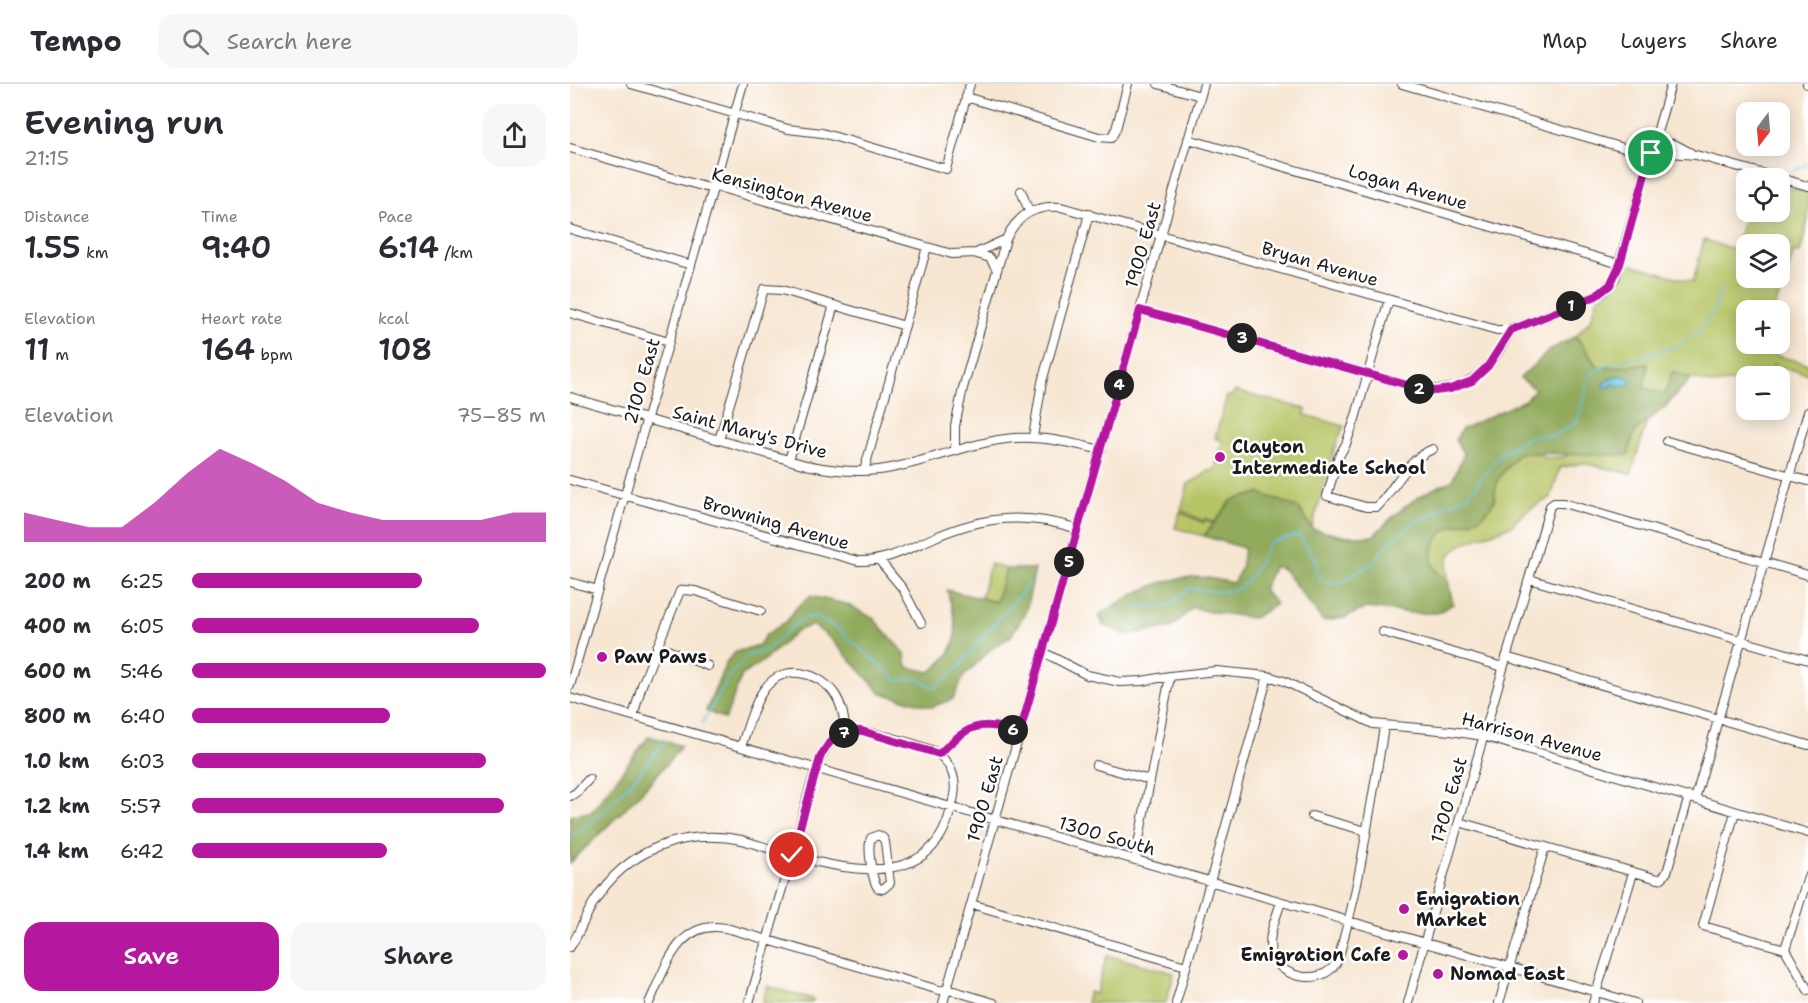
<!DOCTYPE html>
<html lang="en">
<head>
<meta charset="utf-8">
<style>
  body { margin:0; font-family:"Shantell Sans",sans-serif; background:#f7f7f7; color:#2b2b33; height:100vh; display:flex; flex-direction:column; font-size:22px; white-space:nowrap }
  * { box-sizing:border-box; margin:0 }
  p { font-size:20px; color:#7c7c81 }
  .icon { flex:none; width:33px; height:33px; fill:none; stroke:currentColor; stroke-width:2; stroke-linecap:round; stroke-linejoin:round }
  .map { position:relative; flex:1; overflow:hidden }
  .drawer { display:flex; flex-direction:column; background:#fff; width:570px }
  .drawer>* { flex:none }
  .needle { width:39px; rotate:196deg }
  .tools { position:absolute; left:1166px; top:18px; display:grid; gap:12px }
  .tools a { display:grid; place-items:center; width:54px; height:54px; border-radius:12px; background:#fff; box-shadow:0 3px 15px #0003; font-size:30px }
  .pin { position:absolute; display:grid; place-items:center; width:51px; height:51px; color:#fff; margin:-26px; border:3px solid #fff; border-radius:50%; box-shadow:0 2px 6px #0007 }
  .km { position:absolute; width:30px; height:30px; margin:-15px; border-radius:50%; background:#222; color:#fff; font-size:16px; line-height:30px; text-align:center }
  .round { display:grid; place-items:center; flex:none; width:63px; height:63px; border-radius:18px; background:#f7f7f7 }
  .head { display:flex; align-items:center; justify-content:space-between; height:102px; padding:0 24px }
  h1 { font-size:33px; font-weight:600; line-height:45px }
  .figures { display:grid; grid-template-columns:repeat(3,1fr); gap:9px; height:102px; padding:6px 24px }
  .figures div { display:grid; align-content:center }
  .figures b { font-size:30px; font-weight:600 }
  .figures small { font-size:16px; font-weight:400 }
  .figures p { font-size:16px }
  .chart { height:168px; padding:12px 24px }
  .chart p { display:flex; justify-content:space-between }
  .chart svg { width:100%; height:108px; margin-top:6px; fill:#b5179e; opacity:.7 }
  .primary-button { display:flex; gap:12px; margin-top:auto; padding:12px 24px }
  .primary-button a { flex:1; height:69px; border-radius:18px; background:#b5179e; color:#fff; font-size:24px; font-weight:600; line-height:69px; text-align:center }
  .primary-button a+a { background:#f7f7f7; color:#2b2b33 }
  ul { padding:0 24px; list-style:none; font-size:20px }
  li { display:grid; grid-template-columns:96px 72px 1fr; align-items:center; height:45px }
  li i { height:15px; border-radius:8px; background:#b5179e }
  header { display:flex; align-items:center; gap:36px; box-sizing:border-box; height:84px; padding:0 30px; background:#fff; border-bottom:2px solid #e1e1e2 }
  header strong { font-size:28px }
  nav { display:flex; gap:33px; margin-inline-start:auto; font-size:21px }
  .search { width:420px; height:54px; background:#f7f7f7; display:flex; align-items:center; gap:15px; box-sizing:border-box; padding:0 21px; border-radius:18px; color:#7c7c81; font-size:22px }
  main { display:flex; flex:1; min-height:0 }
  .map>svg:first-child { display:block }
</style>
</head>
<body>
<header>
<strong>Tempo</strong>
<div class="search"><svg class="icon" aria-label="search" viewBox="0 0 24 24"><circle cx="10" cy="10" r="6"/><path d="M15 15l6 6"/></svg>Search here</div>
<nav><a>Map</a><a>Layers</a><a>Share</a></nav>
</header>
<main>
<section class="drawer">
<div class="head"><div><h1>Evening run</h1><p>21:15</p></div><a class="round"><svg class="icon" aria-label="share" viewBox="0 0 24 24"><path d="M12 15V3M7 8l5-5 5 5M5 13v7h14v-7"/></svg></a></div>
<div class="figures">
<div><p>Distance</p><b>1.55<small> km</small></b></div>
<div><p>Time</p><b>9:40</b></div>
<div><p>Pace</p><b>6:14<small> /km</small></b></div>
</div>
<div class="figures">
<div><p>Elevation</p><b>11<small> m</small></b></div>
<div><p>Heart rate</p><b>164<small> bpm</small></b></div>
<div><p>kcal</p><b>108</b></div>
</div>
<div class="chart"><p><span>Elevation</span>75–85 m</p>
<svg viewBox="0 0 160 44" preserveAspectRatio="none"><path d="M0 44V32L10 35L20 38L30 38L40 28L50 16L60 6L70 12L80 19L90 28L100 32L110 35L120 35L130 35L140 35L150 32L160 32V44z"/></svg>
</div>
<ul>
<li><b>200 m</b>6:25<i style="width:65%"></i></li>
<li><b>400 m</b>6:05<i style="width:81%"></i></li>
<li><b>600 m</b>5:46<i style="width:100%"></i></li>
<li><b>800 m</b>6:40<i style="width:56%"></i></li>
<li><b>1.0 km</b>6:03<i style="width:83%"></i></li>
<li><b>1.2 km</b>5:57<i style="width:88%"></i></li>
<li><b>1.4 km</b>6:42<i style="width:55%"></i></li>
</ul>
<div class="primary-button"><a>Save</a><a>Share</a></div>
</section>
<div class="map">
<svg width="1238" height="919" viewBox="0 0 1238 919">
  <rect width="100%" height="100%" fill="#fff"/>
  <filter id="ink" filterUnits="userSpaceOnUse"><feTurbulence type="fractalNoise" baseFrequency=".0167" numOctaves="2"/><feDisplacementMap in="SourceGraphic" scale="12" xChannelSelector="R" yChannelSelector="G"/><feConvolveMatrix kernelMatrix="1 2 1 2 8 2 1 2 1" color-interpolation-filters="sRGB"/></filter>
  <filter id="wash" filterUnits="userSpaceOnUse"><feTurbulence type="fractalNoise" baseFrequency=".008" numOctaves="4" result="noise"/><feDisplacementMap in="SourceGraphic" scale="24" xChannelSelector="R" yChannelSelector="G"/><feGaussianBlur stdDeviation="1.35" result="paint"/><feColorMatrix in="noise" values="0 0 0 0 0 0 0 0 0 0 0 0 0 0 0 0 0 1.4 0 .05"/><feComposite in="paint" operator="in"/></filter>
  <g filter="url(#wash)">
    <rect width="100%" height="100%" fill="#f7e6d2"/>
    <!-- green -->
    <path fill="#b7c466" stroke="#6a7041" stroke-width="1.5" fill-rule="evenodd" d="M 1209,100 L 1238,108 L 1238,136 L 1230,169 L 1224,168 L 1204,226 L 1176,226 L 1176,260 L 1193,260 L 1190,267 L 1238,280 L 1238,290 L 1203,281 L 1199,292 L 1176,292 L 1176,303 L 1160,298 L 1143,300 L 1121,294 L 1078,334 L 1061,390 L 1013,379 L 990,384 L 981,413 C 973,418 964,422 956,428 C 949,432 945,441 938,443 C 917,453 869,457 878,491 L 873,497 L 816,477 L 926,397 L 949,368 L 964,367 L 974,374 L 992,373 L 1000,370 L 1037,283 L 1031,284 L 1026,281 L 1006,252 L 1021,235 L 1028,214 C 1045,205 1051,196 1057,179 L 1123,198 L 1134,156 L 1163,165 L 1166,163 L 1176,128 L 1209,128 ZM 1176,160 L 1209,160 L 1209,194 L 1176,194 Z
      M 665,307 L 736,325 L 735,331 L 774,342 L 764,365 L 742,444 L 729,424 L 662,416 L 645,439 L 636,434 L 633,437 L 611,426 L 618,400 L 634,391 L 637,386 L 642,387 L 645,384 L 653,357 L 645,354 L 657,312 L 660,313 Z
      M 610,428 L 633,439 L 637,436 L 644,440 L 634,452 L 605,444 Z
      M 420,480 L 436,485 L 427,518 L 411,514 Z
      M 537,871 L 604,889 L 596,919 L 516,919 L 519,908 L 526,910 Z
      M 197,902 L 243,915 L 242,919 L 192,919 Z"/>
    <!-- forest -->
    <path fill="#91aa5b" stroke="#56633c" stroke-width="1.5" d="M 1006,252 L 1026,281 L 1031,284 L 1078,280 L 1074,304 L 1095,310 L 1102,288 L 1121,294 L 1094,324 L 1065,347 L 1058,371 L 949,369 C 943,377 930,389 927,399 C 922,416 930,411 916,428 C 897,449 870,430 862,471 C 860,483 868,490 878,496 L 883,520 L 867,529 L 841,529 L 796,524 L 774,534 L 753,537 L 713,485 L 704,482 L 693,506 L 706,520 L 684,534 L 636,527 L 623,523 L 602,543 L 556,551 L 533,541 L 529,531 C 559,512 588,494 625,493 C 637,492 651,497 663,499 L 671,485 L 674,464 L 634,452 L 662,416 L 690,409 L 729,424 L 742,445 L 773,452 L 803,452 C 827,428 849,408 882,397 L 894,370 L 885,356 L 892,345 L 955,316 L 965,305 L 950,294 L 981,265 Z
      M 436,485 L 465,485 L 456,527 L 441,552 L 420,566 L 394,592 L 383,615 L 362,623 L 311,609 L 261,555 L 243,541 L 228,546 L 195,576 L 172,591 L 155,635 L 136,627 L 157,577 L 166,568 L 189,561 L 196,551 L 217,537 L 226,524 L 240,512 L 276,520 L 303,534 L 335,570 L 337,583 L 360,588 C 395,563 387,542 377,506 L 426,518 Z
      M 79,652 L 111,662 C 78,705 38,741 0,779 L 0,732 L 22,727 Z"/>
    <!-- water -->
    <path fill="#62c4e0" stroke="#3f707e" stroke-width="1.5" d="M 1049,291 L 1060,294 L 1060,301 L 1047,302 L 1044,300 L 1037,304 L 1033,303 L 1033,300 L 1041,294 Z"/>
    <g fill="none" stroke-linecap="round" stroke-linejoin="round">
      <!-- stream -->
      <path stroke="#62c4e0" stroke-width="1.5" d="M 1222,88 L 1238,79
        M 564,522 L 599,522 L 620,504 C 632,506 655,510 667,505 C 680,499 692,472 699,459 L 729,451 L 744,474 L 750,496 L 768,500 L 802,479 L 821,457 L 842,441 L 874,422 L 899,411 L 931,369 L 961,352 L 984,352 L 1007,338 L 1021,289 L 1043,279 L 1109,262 L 1130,246 L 1143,229 L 1151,204
        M 132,639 L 162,589 L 178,572 L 197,566 L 230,535 L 246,532 L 268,545 L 327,596 L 347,595 L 365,604 L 389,584 L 403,564 L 460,499
        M 0,753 L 31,730 L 66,693 L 95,657"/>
    </g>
  </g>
  <g filter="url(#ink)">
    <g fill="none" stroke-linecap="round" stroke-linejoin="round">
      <!-- minor casing -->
      <g stroke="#3d3a37" stroke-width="10">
        <path id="minor" d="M 61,0 L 218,45 L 252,49 L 376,85 L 400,0
          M 588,0 L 630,12
          M 832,0 L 1061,66 L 1126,71 L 1238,102
          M 1237,0 L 1238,0
          M 396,13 L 529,53 L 541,54 L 546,45 L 558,0
          M 618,55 L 1050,180
          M 1085,55 L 1106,61 L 1121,69
          M 0,64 L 135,103 L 151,104 L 382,170 L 406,169 L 436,155
          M 451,107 L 459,127
          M 0,145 L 121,181
          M 407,170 L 420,174 L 427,186
          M 819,215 L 785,335 L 776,360 L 768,374 L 757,412 L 796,423 L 807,423 C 826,403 837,375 863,365
          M 570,226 L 848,304 C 896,312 920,287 941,246
          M 0,229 L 99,258
          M 0,313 L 236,381 C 260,386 284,389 309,386 C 355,380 398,358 444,354 C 474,352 502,359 531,366
          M 463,353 L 472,298 L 519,130
          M 149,356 L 194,205 L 212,206 L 335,242
          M 1097,357 L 1238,397
          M 385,366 L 385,342 L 393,304 L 436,155 C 447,131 465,121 491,123 L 927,246 L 941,246 L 1026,212 L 1034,207 L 1045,194 L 1101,0
          M 219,376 L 264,221
          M 294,387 L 357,163
          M 0,396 L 288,477 C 315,478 338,465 363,454 C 413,432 456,428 508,445
          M 309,476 L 333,505 L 351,539
          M 959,495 L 1238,576
          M 0,498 L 28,506
          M 813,548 L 933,583
          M 87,562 L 138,582
          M 473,568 L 517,591 L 550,598 L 572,597 L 600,592 L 646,587 L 698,592 L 714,597 L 803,640 L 881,647 L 913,652 L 1238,749
          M 936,573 L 1238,661
          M 0,602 L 173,0
          M 0,614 L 1065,919
          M 63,632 L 72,601 L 110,507 L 115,506 L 125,507 L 191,527
          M 171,663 C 177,646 184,617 196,603 C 215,579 251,588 266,612 C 273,623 274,636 276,648
          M 369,670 C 400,640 408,636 450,648
          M 526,681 L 580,696
          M 0,712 L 6,709 L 19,695
          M 1125,715 L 1238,328
          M 1165,728 L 1133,842 L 1215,865
          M 742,732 L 796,747
          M 889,738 L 1088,795 L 1092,794 L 1097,788 L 1119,712
          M 308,751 L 313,754 L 315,758 L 320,799 L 313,805 L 308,804 C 302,797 297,763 301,754 Z
          M 565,776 L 600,592
          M 711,818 C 707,832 697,852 701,867 C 706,893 751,904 766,879 C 770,871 772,862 774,853 C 782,825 788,797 793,768 C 800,726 808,684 814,642
          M 401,820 L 616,882
          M 0,863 C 10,849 15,832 24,818 C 56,766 113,744 172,756 C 230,773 350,822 378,735 C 384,716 390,697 377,679 C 374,675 371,672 368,669 C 355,662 298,646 285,647 C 275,647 267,652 261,658 C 244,674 231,740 224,765 L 220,777 L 179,919
          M 1215,865 L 1238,793
          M 1215,865 L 1238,906
          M 79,919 C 96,883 109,832 160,845 L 369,906 L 384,907 L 424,919
          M 373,919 L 634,0
          M 606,919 L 698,592
          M 838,919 L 866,817 L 980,422 L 984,419 L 993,419 L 1238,491
          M 929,919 L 975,763
          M 1023,919 L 1063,789"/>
      </g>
      <!-- minor -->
      <use href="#minor" stroke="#fff" stroke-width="8"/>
    </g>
  </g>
  <g fill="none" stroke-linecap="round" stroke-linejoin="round" filter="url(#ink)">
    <!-- route casing -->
    <g stroke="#fff" stroke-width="12">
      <path id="route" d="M 222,771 L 250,674 C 258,656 272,645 292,647 L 369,670 C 400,640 408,636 450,648 L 570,226 L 848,304 L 865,307 L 880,305 L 902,297 L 918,282 L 941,246 L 1026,212 L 1040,201 L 1050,180 L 1081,69"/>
    </g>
    <!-- route -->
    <use href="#route" stroke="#b5179e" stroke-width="8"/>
  </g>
  <!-- markers -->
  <g fill="#b5179e" stroke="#fff" stroke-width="2">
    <circle cx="650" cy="373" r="6"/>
    <circle cx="32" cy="573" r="6"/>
    <circle cx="834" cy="825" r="6"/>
    <circle cx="833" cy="871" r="6"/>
    <circle cx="868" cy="890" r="6"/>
  </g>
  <g text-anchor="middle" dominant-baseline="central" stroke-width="5" stroke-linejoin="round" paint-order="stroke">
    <!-- street labels -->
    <g font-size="18" fill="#1c1c1c" stroke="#fff">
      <text transform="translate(838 103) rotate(16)">Logan Avenue</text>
      <text transform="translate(222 111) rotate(15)">Kensington Avenue</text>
      <text transform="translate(573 161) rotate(-74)">1900 East</text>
      <text transform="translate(750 180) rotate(16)">Bryan Avenue</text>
      <text transform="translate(72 297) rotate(-74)">2100 East</text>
      <text transform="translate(180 348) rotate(15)">Saint Mary's Drive</text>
      <text transform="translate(206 439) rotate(16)">Browning Avenue</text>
      <text transform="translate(962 653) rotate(15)">Harrison Avenue</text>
      <text transform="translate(415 715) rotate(-74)">1900 East</text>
      <text transform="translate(879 716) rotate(-74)">1700 East</text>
      <text transform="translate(537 752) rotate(16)">1300 South</text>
    </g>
    <!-- poi labels -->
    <g font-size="18" font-weight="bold" fill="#1c1c1c" stroke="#fff" text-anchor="start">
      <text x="662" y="363">Clayton<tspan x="662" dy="21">Intermediate School</tspan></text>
      <text x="44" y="573">Paw Paws</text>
      <text x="846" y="815">Emigration<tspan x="846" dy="21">Market</tspan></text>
      <text x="821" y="871" text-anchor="end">Emigration Cafe</text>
      <text x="880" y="890">Nomad East</text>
    </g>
  </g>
</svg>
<div class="tools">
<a><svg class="needle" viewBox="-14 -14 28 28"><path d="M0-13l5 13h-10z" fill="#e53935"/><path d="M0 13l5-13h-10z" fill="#7c7c81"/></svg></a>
<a><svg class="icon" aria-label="locate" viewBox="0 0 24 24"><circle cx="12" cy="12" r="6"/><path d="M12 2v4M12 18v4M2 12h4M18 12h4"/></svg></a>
<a><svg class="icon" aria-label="layers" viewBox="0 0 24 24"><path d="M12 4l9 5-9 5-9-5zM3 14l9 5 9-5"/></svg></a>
<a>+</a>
<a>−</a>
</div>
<div class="pin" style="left:1081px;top:69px;background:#1e9e55"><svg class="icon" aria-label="arrive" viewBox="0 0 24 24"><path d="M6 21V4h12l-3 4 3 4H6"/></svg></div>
<div class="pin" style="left:222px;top:771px;background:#d93025"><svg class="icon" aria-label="check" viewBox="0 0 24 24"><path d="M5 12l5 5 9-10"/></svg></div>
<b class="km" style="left:1001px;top:222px">1</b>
<b class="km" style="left:849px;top:305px">2</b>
<b class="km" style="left:672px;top:254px">3</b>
<b class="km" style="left:549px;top:301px">4</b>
<b class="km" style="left:499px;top:478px">5</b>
<b class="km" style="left:443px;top:646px">6</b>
<b class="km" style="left:274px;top:649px">7</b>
</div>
</main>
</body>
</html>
